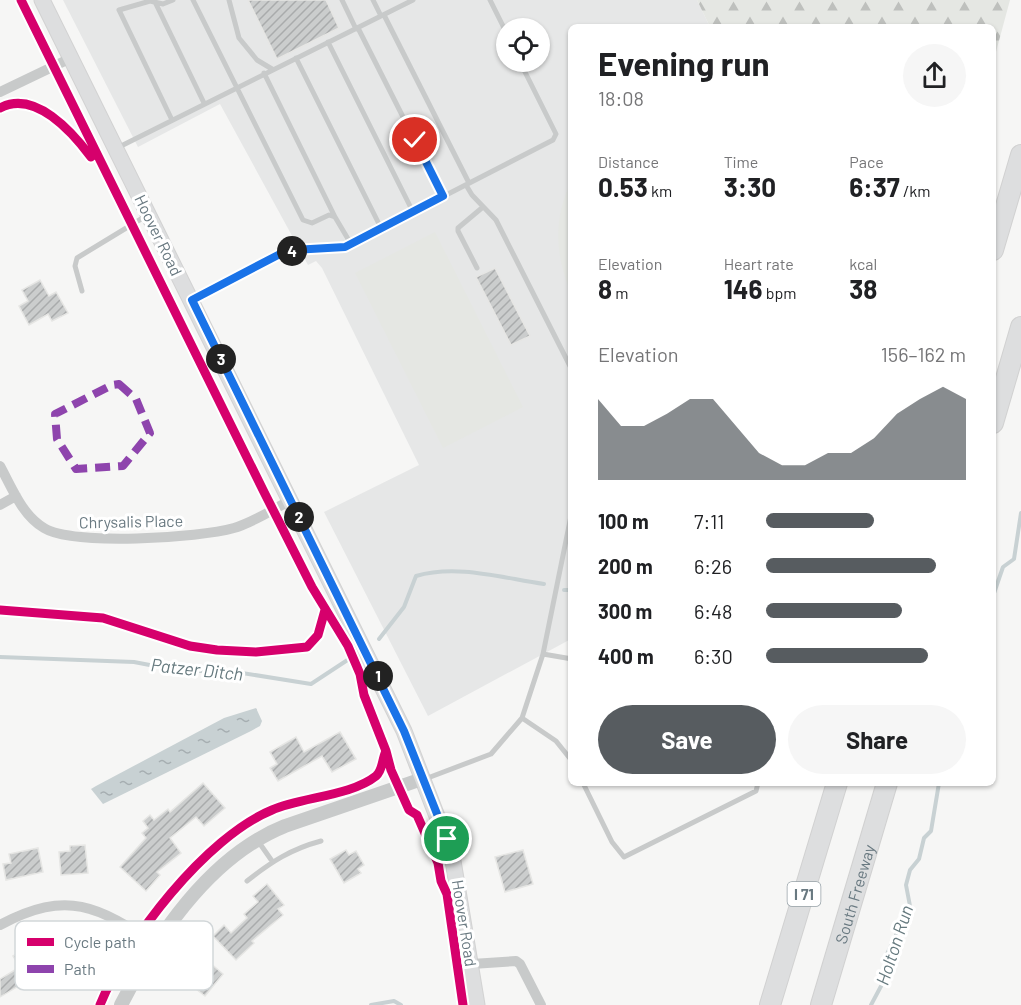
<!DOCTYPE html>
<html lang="en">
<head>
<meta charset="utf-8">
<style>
  body { margin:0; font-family:Barlow,sans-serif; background:#f6f6f6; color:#202124; height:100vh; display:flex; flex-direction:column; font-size:22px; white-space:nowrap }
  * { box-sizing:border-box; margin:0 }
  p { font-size:20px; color:#757577 }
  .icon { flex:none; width:33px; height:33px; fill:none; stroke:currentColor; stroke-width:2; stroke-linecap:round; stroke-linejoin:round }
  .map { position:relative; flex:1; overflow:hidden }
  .details { position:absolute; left:568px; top:24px; width:428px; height:762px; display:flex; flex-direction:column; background:#fff; border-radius:9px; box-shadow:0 2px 4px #0004 }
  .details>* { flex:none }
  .tools { position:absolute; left:496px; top:18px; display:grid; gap:12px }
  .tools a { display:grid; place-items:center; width:54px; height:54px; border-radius:50%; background:#fff; box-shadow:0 2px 4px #0004; font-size:30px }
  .pin { position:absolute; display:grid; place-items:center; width:51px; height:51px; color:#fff; margin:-26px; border:3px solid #fff; border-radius:50%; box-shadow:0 2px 6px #0007 }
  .km { position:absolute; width:30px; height:30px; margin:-15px; border-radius:50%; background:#222; color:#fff; font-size:16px; line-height:30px; text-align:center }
  .round { display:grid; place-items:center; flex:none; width:63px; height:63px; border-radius:32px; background:#f6f6f6 }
  .head { display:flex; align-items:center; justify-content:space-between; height:102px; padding:0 30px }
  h1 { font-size:33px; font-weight:700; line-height:45px }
  .metrics { display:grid; grid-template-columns:repeat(3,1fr); gap:9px; height:102px; padding:6px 30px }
  .metrics div { display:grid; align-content:center }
  .metrics b { font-size:26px; font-weight:700 }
  .metrics small { font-size:16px; font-weight:400 }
  .metrics p { font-size:16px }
  .chart { height:168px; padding:12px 30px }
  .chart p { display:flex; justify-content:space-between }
  .chart svg { width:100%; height:108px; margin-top:6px; fill:#575c60; opacity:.7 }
  .cta { display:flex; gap:12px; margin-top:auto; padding:12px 30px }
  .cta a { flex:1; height:69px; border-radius:36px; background:#575c60; color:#fff; font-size:24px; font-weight:700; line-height:69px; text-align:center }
  .cta a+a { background:#f6f6f6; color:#202124 }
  ul { padding:0 30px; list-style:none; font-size:20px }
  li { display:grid; grid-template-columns:96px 72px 1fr; align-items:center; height:45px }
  li i { height:15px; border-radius:8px; background:#575c60 }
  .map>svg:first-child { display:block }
</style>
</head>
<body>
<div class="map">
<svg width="1021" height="1005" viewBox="0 0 1021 1005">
  <defs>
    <pattern id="forest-firs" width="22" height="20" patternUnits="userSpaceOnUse" patternTransform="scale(1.5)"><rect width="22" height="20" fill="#e5e7e3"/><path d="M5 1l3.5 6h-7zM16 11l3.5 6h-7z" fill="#bec0bd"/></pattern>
    <pattern id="water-ripples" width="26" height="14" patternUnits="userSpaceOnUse" patternTransform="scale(1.5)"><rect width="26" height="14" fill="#c8d1d3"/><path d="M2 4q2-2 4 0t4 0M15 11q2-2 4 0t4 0" fill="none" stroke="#a6aeb1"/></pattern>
    <pattern id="building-hatch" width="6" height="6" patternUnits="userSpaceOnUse" patternTransform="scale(1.5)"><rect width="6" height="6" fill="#cbcdcd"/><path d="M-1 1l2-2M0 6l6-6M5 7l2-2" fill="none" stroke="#a9abac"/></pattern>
  </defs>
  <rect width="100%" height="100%" fill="#f6f6f5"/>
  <!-- built -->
  <path fill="#e6e7e7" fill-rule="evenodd" d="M 63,0 L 697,0 L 710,27 L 572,27 L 571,639 L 428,716 L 324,512 L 419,465 L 322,268 L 316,261 L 308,265 L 220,104 L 138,147 ZM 507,28 L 540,28 L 540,62 L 507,62 Z"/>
  <!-- forest -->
  <path fill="url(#forest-firs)" d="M 697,0 L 1010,0 L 993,63 L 993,27 L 710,27 Z"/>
  <!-- pitch -->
  <path fill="#e5e7e3" d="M 571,182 L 571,293 C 555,255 553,219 571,182 Z
    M 435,232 L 523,407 L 443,448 L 355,273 Z"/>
  <!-- water -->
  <path fill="url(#water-ripples)" d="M 256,708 L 262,721 L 260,726 L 251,731 L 103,804 L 91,789 L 96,786 L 224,718 Z"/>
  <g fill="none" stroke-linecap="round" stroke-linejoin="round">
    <!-- stream -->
    <path stroke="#c8d1d3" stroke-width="4" d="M 564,590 L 572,590
      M 993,596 L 1003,567 L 1014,559 L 1021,513
      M 379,639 L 404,607 L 416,576 C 457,564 502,578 544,584
      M 0,657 L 134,662 L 181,671 L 230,671 L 311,684 L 349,659
      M 371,1005 L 394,1001 L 401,1005
      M 871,1005 L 888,973 L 886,956 L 910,906 L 906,885 L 910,870 L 919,859 L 924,838 L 931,831 L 939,783"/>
  </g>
  <!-- building -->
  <path fill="url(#building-hatch)" stroke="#e6e6e4" stroke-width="1.5" d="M 248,0 L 326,0 L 339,28 L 277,59 Z
    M 495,268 L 530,336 L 511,345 L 476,277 Z
    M 40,280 L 49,296 L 56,292 L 68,313 L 52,321 L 48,314 L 29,325 L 19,306 L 28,301 L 22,290 Z
    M 340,732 L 356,759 L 332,772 L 322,756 L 278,781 L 270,768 L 277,764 L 270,752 L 296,737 L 304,752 Z
    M 203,783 L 225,808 L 204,826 L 196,817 L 170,838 L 181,853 L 157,872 L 160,875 L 146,891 L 120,867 L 146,838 L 142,833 L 148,828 L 143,821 L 150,815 L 154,820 L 168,809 L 170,812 Z
    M 85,845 L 88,873 L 61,875 L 59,852 L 70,851 L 70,846 Z
    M 38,848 L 43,872 L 6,880 L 3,864 L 11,863 L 9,854 Z
    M 346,850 L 349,855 L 356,851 L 364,865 L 358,869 L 361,873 L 344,883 L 330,859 Z
    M 523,850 L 533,884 L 505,892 L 495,857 Z
    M 267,884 L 284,905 L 278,909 L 283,915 L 252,941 L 254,943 L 236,960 L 213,936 L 224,925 L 231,933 L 247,918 L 244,914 L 258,902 L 253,896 Z
    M 35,943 L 49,968 L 0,997 L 0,979 L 20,967 L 13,956 Z
    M 202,956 L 223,974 L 205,996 L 183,979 Z"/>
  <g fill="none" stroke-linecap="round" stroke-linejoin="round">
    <!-- secondary casing -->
    <g stroke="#d2d2d2" stroke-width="17">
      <path id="secondary" d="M 42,0 L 404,731 L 452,855 L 477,1005"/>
    </g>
    <!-- motorway casing -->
    <g stroke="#d1d1d1" stroke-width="22">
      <g id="motorway">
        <path d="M 993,250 L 1021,155"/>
        <path d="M 993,423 L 1021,327"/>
        <path d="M 770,1005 L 837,783"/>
        <path id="s1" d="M 821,1005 L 887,783"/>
      </g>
    </g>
    <!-- service -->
    <path stroke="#c8caca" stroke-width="5" d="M 193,0 L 303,220 L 312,223 L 329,215 L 335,217 L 351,244
      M 229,0 L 239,38 L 257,60 L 272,69
      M 342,0 L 356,29
      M 373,0 L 381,16
      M 490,0 L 507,34
      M 155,2 L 204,103
      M 384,15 L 469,183
      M 358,28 L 443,196
      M 328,42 L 413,212
      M 296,58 L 381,228
      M 264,73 L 335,217
      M 172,120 L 119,10 L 150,1 L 163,4 L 173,0
      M 117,148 L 413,0
      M 466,185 L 472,195 L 496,220 L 572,370
      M 477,268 L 458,231 L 458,228 L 483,207
      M 82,291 L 75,266 L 77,258 L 146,216
      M 193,300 L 280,254 L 293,250 L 345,247 L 553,140 L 556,134 L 520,62
      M 543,654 L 572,659
      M 522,718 L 556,741 L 572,761
      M 425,779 L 491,754 L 522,718 L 543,654 L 572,511
      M 583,783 L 612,842 L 624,857 L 756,791 L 758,783
      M 258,841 L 272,861
      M 247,881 C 271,862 291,849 321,841"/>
    <!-- minor -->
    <path stroke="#c8caca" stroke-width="10" d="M 0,92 L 71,58
      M 0,466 C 12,488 22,515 44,528 C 73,546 199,538 234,528 C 254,522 272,510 291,500
      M 0,505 L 16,496
      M 0,925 C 68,889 97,906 157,945
      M 472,964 L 516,961 L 520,964 L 541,1005"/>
    <!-- tertiary -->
    <path stroke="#c8caca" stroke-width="14" d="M 121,1005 C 157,935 210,856 285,826 L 422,779"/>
    <!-- secondary -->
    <use href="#secondary" stroke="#dddedf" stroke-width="15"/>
    <!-- motorway -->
    <use href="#motorway" stroke="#dddedf" stroke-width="20"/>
    <!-- quiet -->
    <path stroke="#8e44ad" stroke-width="8" stroke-dasharray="15 8" stroke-linecap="butt" d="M 119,384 L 136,399 L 150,433 L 123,466 L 76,469 L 57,439 L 55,414 L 112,385 Z"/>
    <!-- cycleway casing -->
    <g stroke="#fff" stroke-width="13">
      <path id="cycleway" d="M 21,0 L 264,492 L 312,587 L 348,646 L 360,674 L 364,695 L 386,751
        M 0,108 C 35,89 73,133 91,157
        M 0,610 L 103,618 L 190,646 L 217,650 L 256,652 L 307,647 L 318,635 L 325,610
        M 100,1005 C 126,940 206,837 272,810 C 302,797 351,796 376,776 C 383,770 382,759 386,751 L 391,770 L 409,810 L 417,815 L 438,863 L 441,881 L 447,894 L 463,1005"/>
    </g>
    <!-- cycleway -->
    <use href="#cycleway" stroke="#d6006c" stroke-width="9"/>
  </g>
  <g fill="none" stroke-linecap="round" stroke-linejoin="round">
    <!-- route casing -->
    <g stroke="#fff" stroke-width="12">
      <path id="route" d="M 415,140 L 443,196 L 345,247 L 293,250 L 280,254 L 192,300 L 404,731 L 447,839"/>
    </g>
    <!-- route -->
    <use href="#route" stroke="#1a73e8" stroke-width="8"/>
  </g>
  <g text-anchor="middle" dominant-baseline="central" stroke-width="6" stroke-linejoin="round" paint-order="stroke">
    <!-- shield labels -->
    <rect fill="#fff" stroke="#96a1a7" stroke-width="1.5" x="787.5" y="882" width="33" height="24" rx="4.5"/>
    <g font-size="15" font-weight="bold" fill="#697981">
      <text x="804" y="894">I 71</text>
    </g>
    <!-- street labels -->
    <g font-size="16" fill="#697981" stroke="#fff">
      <text transform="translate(159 235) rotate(64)">Hoover Road</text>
      <text transform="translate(131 521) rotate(-1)">Chrysalis Place</text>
      <text stroke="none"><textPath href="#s1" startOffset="116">South Freeway</textPath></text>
      <text transform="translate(465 923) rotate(81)">Hoover Road</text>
    </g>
    <!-- water labels -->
    <g font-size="18" font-style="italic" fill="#65797e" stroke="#fff">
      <text transform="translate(197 669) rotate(6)">Patzer Ditch</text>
      <text transform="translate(894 945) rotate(-72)">Holton Run</text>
    </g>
  </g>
  <!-- legend -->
  <rect x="15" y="921" width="198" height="69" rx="9" fill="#fff" stroke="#d2d7d9" stroke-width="1.5"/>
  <rect x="27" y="938" width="27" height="8" fill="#d6006c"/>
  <rect x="27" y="965" width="27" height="8" fill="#8e44ad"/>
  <g font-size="16" fill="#697981">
    <text x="64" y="948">Cycle path</text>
    <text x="64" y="975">Path</text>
  </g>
</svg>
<div class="tools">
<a><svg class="icon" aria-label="locate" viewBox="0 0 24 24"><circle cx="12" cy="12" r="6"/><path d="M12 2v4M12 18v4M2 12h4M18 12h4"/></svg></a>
</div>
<div class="pin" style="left:447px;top:839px;background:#1e9e55"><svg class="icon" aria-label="arrive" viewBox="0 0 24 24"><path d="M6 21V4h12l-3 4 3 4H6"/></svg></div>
<div class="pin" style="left:415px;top:140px;background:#d93025"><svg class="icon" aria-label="check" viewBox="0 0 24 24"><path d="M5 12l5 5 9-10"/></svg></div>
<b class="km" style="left:378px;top:676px">1</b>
<b class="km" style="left:299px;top:517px">2</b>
<b class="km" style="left:221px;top:359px">3</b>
<b class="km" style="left:292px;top:251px">4</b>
<section class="details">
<div class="head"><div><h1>Evening run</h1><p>18:08</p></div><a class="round"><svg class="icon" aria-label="share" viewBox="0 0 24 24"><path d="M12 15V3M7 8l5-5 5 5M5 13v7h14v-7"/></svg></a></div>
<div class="metrics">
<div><p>Distance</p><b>0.53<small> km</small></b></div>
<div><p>Time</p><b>3:30</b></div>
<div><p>Pace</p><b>6:37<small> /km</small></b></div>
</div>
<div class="metrics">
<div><p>Elevation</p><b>8<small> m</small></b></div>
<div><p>Heart rate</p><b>146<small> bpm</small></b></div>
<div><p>kcal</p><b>38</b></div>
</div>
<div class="chart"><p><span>Elevation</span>156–162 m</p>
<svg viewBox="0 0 160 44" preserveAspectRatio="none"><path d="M0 44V11L10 22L20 22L30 17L40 11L50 11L60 22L70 33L80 38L90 38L100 33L110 33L120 27L130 17L140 11L150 6L160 11V44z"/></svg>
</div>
<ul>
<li><b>100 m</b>7:11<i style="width:54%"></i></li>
<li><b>200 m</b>6:26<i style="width:85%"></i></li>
<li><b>300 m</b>6:48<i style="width:68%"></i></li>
<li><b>400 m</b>6:30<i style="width:81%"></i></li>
</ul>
<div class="cta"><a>Save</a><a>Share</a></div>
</section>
</div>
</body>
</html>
